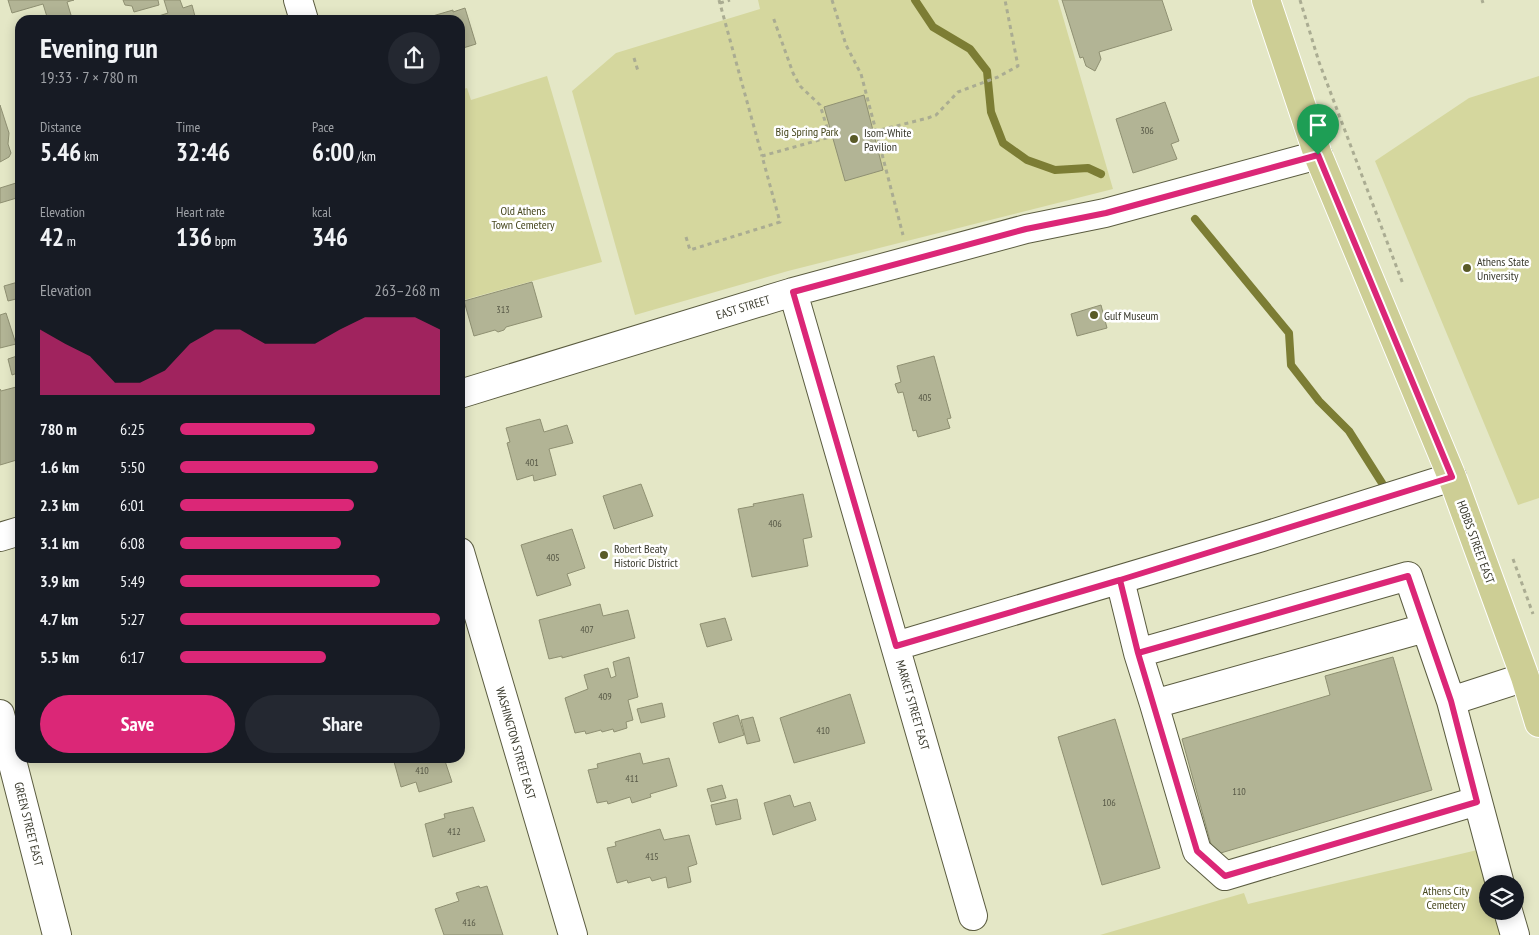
<!DOCTYPE html>
<html lang="en">
<head>
<meta charset="utf-8">
<style>
  body { margin:0; font-family:"PT Sans Narrow",sans-serif; background:#242831; color:#f1f3f6; height:100vh; display:flex; flex-direction:column; font-size:19px; white-space:nowrap }
  * { box-sizing:border-box; margin:0 }
  p { font-size:16px; color:#9ea1a6 }
  .icon { flex:none; width:28px; height:28px; fill:none; stroke:currentColor; stroke-width:2; stroke-linecap:round; stroke-linejoin:round }
  .map { position:relative; flex:1; overflow:hidden }
  .sheet { position:absolute; left:15px; top:15px; width:450px; height:748px; display:flex; flex-direction:column; background:#171b24; border-radius:15px; box-shadow:0 2px 12px #0003 }
  .sheet>* { flex:none }
  .fabs { position:absolute; left:1479px; top:875px; display:grid; gap:10px }
  .fabs a { display:grid; place-items:center; width:45px; height:45px; border-radius:50%; background:#171b24; box-shadow:0 2px 12px #0003; font-size:25px }
  .pin { position:absolute; display:grid; place-items:center; width:42px; height:42px; color:#fff; margin:-51px -21px; border-radius:50% 50% 50% 0; rotate:-45deg; box-shadow:0 0 5px #0007 }
  .pin .icon { rotate:45deg }
  .round { display:grid; place-items:center; flex:none; width:52px; height:52px; border-radius:26px; background:#242831 }
  .head { display:flex; align-items:center; justify-content:space-between; height:85px; padding:0 25px }
  h1 { font-size:28px; font-weight:700; line-height:38px }
  .metrics { display:grid; grid-template-columns:repeat(3,1fr); gap:8px; height:85px; padding:5px 25px }
  .metrics div { display:grid; align-content:center }
  .metrics b { font-size:25px; font-weight:700 }
  .metrics small { font-size:14px; font-weight:400 }
  .metrics p { font-size:14px }
  .chart { height:140px; padding:10px 25px }
  .chart p { display:flex; justify-content:space-between }
  .chart svg { width:100%; height:90px; margin-top:5px; fill:#db2777; opacity:.7 }
  .primary-button { display:flex; gap:10px; margin-top:auto; padding:10px 25px }
  .primary-button a { flex:1; height:58px; border-radius:30px; background:#db2777; color:#fff; font-size:20px; font-weight:700; line-height:58px; text-align:center }
  .primary-button a+a { background:#242831; color:#f1f3f6 }
  ul { padding:0 25px; list-style:none; font-size:16px }
  li { display:grid; grid-template-columns:80px 60px 1fr; align-items:center; height:38px }
  li i { height:12px; border-radius:6px; background:#db2777 }
  .map>svg:first-child { display:block }
</style>
</head>
<body>
<div class="map">
<svg width="1539" height="935" viewBox="0 0 1539 935">
  <rect width="100%" height="100%" fill="#e4e7c6"/>
  <!-- green -->
  <path fill="#d5d79e" d="M 758,0 L 1058,0 L 1113,189 L 788,271 L 635,315 L 572,91 L 616,53 L 760,9 Z
    M 547,76 L 602,262 L 460,301 L 460,90 L 467,88 L 471,100 Z
    M 1539,76 L 1539,498 L 1518,505 L 1375,161 L 1469,98 Z
    M 1503,844 L 1488,884 L 1488,911 L 1515,911 L 1515,899 L 1523,935 L 1100,935 L 1244,893 L 1248,904 Z"/>
  <g fill="none" stroke-linecap="round" stroke-linejoin="round">
    <!-- stream -->
    <path stroke="#7c7d34" stroke-width="8" d="M 915,0 L 933,27 L 970,49 L 987,71 L 991,112 L 1003,143 L 1027,160 L 1055,170 L 1088,168 L 1101,174
      M 1195,219 L 1289,333 L 1291,365 L 1319,401 L 1349,431 L 1382,483"/>
  </g>
  <!-- building -->
  <path fill="#b2b495" stroke="#8f9072" d="M 8,0 L 74,0 L 67,2 L 71,15 L 67,17 L 68,20 L 48,20 L 43,4 L 12,13 Z
    M 123,0 L 158,0 L 159,5 L 134,12 L 132,6 L 125,5 Z
    M 164,0 L 180,0 L 183,8 L 192,5 L 196,20 L 146,20 L 168,13 Z
    M 1062,0 L 1162,0 L 1172,30 L 1099,52 L 1101,59 L 1095,71 L 1086,66 L 1083,57 L 1080,58 Z
    M 465,8 L 476,44 L 460,49 L 460,20 L 419,20 L 453,10 L 453,12 Z
    M 864,95 L 883,170 L 845,181 L 824,107 Z
    M 1165,102 L 1179,141 L 1171,144 L 1177,159 L 1133,173 L 1116,119 Z
    M 0,105 L 9,133 L 8,144 L 11,153 L 9,157 L 0,162 Z
    M 16,183 L 20,197 L 0,203 L 0,188 Z
    M 18,282 L 20,298 L 8,301 L 4,286 Z
    M 532,282 L 542,317 L 506,327 L 504,330 L 498,332 L 495,330 L 474,336 L 464,301 Z
    M 1101,305 L 1107,328 L 1077,336 L 1071,314 Z
    M 6,313 L 16,344 L 0,348 L 0,315 Z
    M 20,355 L 20,372 L 12,375 L 8,359 Z
    M 934,356 L 951,418 L 947,419 L 950,428 L 918,437 L 916,430 L 913,431 L 903,392 L 898,393 L 895,384 L 901,382 L 897,366 Z
    M 20,386 L 20,459 L 0,465 L 0,389 L 1,391 Z
    M 540,419 L 544,432 L 567,425 L 573,443 L 549,449 L 556,475 L 534,481 L 533,475 L 517,480 L 507,443 L 510,442 L 506,428 Z
    M 641,484 L 653,516 L 614,529 L 603,496 Z
    M 803,494 L 812,537 L 803,539 L 808,566 L 752,577 L 738,509 L 754,506 L 753,504 Z
    M 572,529 L 585,568 L 567,574 L 571,585 L 537,596 L 521,545 Z
    M 600,604 L 603,616 L 628,610 L 635,638 L 562,658 L 562,656 L 549,659 L 539,620 Z
    M 725,618 L 732,640 L 707,647 L 700,624 Z
    M 629,657 L 638,697 L 628,700 L 633,720 L 626,722 L 627,728 L 614,732 L 613,729 L 602,732 L 601,730 L 586,734 L 585,731 L 575,733 L 565,698 L 588,689 L 584,675 L 608,668 L 611,678 L 616,676 L 613,662 Z
    M 1393,657 L 1432,790 L 1214,855 L 1182,739 L 1330,695 L 1325,676 Z
    M 850,694 L 865,743 L 794,763 L 780,718 Z
    M 662,703 L 665,717 L 641,723 L 637,709 Z
    M 738,715 L 744,735 L 719,743 L 713,723 Z
    M 753,717 L 760,741 L 747,744 L 741,720 Z
    M 1115,719 L 1160,868 L 1102,885 L 1058,737 Z
    M 640,753 L 643,764 L 669,758 L 677,786 L 650,794 L 651,797 L 632,803 L 630,797 L 608,804 L 607,801 L 597,803 L 588,770 L 598,768 L 597,764 Z
    M 393,758 L 444,758 L 452,782 L 419,792 L 416,782 L 401,787 Z
    M 722,785 L 726,798 L 711,802 L 707,789 Z
    M 790,795 L 794,807 L 810,802 L 816,820 L 773,835 L 764,803 Z
    M 737,799 L 741,819 L 716,825 L 711,805 Z
    M 473,807 L 485,841 L 433,857 L 425,824 L 445,818 L 444,814 Z
    M 660,829 L 664,840 L 689,835 L 697,864 L 688,867 L 691,882 L 668,888 L 666,877 L 652,881 L 650,877 L 628,883 L 627,880 L 617,883 L 607,848 L 616,846 L 615,842 Z
    M 479,886 L 480,888 L 487,886 L 503,935 L 444,935 L 435,909 L 459,901 L 456,893 Z"/>
  <g fill="none" stroke-linecap="round" stroke-linejoin="round">
    <!-- minor casing -->
    <g stroke="#5b5c40" stroke-width="30">
      <path id="minor" d="M 298,0 L 304,20
        M 793,292 L 973,916
        M 460,394 L 793,292 L 1026,229 L 1105,213 L 1318,155
        M 0,537 L 20,531
        M 460,552 L 573,935
        M 1120,580 L 1138,653 L 1408,576 L 1451,701 L 1525,677
        M 896,646 L 1262,537 L 1452,477
        M 1138,653 L 1154,704 L 1425,628
        M 1451,701 L 1500,884
        M 1154,704 L 1197,851 L 1225,876 L 1477,801
        M 0,714 L 57,935
        M 1508,911 L 1515,935"/>
    </g>
    <!-- major casing -->
    <g stroke="#fff" stroke-width="30">
      <path id="major" d="M 1266,0 L 1318,155 L 1452,477 L 1525,677 L 1539,723"/>
    </g>
    <!-- path -->
    <path stroke="#aaac92" stroke-width="3" stroke-dasharray="4 4" stroke-linecap="butt" d="M 719,0 L 762,156
      M 832,0 L 846,45 L 861,74 L 876,131 L 928,118 L 936,115 L 958,92 L 998,77 L 1018,66 L 1005,0
      M 1300,0 L 1319,62 L 1403,284
      M 1482,0 L 1483,3
      M 720,3 L 730,0
      M 634,58 L 638,71
      M 876,131 L 903,235
      M 686,237 L 690,250 L 780,222 L 762,156 L 830,137 L 820,105 L 800,86 L 793,73 L 773,17
      M 1513,559 L 1533,614"/>
    <!-- minor -->
    <use href="#minor" stroke="#fff" stroke-width="28"/>
    <!-- major -->
    <use href="#major" stroke="#cdce95" stroke-width="28"/>
  </g>
  <g fill="none" stroke-linecap="round" stroke-linejoin="round">
    <!-- route casing -->
    <g stroke="#fff" stroke-width="10">
      <path id="route" d="M 1318,155 L 1452,477 L 1120,580 L 1138,653 L 1197,851 L 1225,876 L 1477,802 L 1451,701 L 1408,576 L 1138,653 L 1120,580 L 896,646 L 793,292 L 1026,229 L 1106,213 L 1318,155"/>
    </g>
    <!-- route -->
    <use href="#route" stroke="#db2777" stroke-width="6"/>
  </g>
  <!-- markers -->
  <g fill="#595a27" stroke="#fff" stroke-width="2">
    <circle cx="854" cy="139" r="5"/>
    <circle cx="1467" cy="268" r="5"/>
    <circle cx="1094" cy="315" r="5"/>
    <circle cx="604" cy="555" r="5"/>
  </g>
  <g text-anchor="middle" dominant-baseline="central" stroke-width="5" stroke-linejoin="round" paint-order="stroke">
    <!-- number labels -->
    <g font-size="10" fill="#575846">
      <text x="1147" y="130">306</text>
      <text x="503" y="309">313</text>
      <text x="925" y="397">405</text>
      <text x="532" y="462">401</text>
      <text x="775" y="523">406</text>
      <text x="553" y="557">405</text>
      <text x="587" y="629">407</text>
      <text x="605" y="696">409</text>
      <text x="823" y="730">410</text>
      <text x="422" y="770">410</text>
      <text x="632" y="778">411</text>
      <text x="1239" y="791">110</text>
      <text x="1109" y="802">106</text>
      <text x="454" y="831">412</text>
      <text x="652" y="856">415</text>
      <text x="469" y="922">416</text>
    </g>
    <!-- park labels -->
    <g font-size="12" fill="#46471e" stroke="#fff">
      <text x="807" y="131">Big Spring Park</text>
      <text x="523" y="210">Old Athens<tspan x="523" dy="14">Town Cemetery</tspan></text>
      <text x="1446" y="890">Athens City<tspan x="1446" dy="14">Cemetery</tspan></text>
    </g>
    <!-- poi labels -->
    <g font-size="12" fill="#39392c" stroke="#fff" text-anchor="start">
      <text x="864" y="132">Isom-White<tspan x="864" dy="14">Pavilion</tspan></text>
      <text x="1477" y="261">Athens State<tspan x="1477" dy="14">University</tspan></text>
      <text x="1104" y="315">Gulf Museum</text>
      <text x="614" y="548">Robert Beaty<tspan x="614" dy="14">Historic District</tspan></text>
    </g>
    <!-- street labels -->
    <g font-size="12" fill="#39392c" stroke="#fff">
      <text transform="translate(743 307) rotate(-17)">EAST STREET</text>
      <text transform="translate(1476 542) rotate(70)">HOBBS STREET EAST</text>
      <text transform="translate(913 705) rotate(74)">MARKET STREET EAST</text>
      <text transform="translate(516 743) rotate(74)">WASHINGTON STREET EAST</text>
      <text transform="translate(29 824) rotate(76)">GREEN STREET EAST</text>
    </g>
  </g>
</svg>
<div class="fabs">
<a><svg class="icon" aria-label="layers" viewBox="0 0 24 24"><path d="M12 4l9 5-9 5-9-5zM3 14l9 5 9-5"/></svg></a>
</div>
<div class="pin" style="left:1318px;top:155px;background:#1e9e55"><svg class="icon" aria-label="arrive" viewBox="0 0 24 24"><path d="M6 21V4h12l-3 4 3 4H6"/></svg></div>
<section class="sheet">
<div class="head"><div><h1>Evening run</h1><p>19:33 · 7 × 780 m</p></div><a class="round"><svg class="icon" aria-label="share" viewBox="0 0 24 24"><path d="M12 15V3M7 8l5-5 5 5M5 13v7h14v-7"/></svg></a></div>
<div class="metrics">
<div><p>Distance</p><b>5.46<small> km</small></b></div>
<div><p>Time</p><b>32:46</b></div>
<div><p>Pace</p><b>6:00<small> /km</small></b></div>
</div>
<div class="metrics">
<div><p>Elevation</p><b>42<small> m</small></b></div>
<div><p>Heart rate</p><b>136<small> bpm</small></b></div>
<div><p>kcal</p><b>346</b></div>
</div>
<div class="chart"><p><span>Elevation</span>263–268 m</p>
<svg viewBox="0 0 160 44" preserveAspectRatio="none"><path d="M0 44V12L10 19L20 25L30 38L40 38L50 32L60 19L70 12L80 12L90 19L100 19L110 19L120 12L130 6L140 6L150 6L160 12V44z"/></svg>
</div>
<ul>
<li><b>780 m</b>6:25<i style="width:52%"></i></li>
<li><b>1.6 km</b>5:50<i style="width:76%"></i></li>
<li><b>2.3 km</b>6:01<i style="width:67%"></i></li>
<li><b>3.1 km</b>6:08<i style="width:62%"></i></li>
<li><b>3.9 km</b>5:49<i style="width:77%"></i></li>
<li><b>4.7 km</b>5:27<i style="width:100%"></i></li>
<li><b>5.5 km</b>6:17<i style="width:56%"></i></li>
</ul>
<div class="primary-button"><a>Save</a><a>Share</a></div>
</section>
</div>
</body>
</html>
